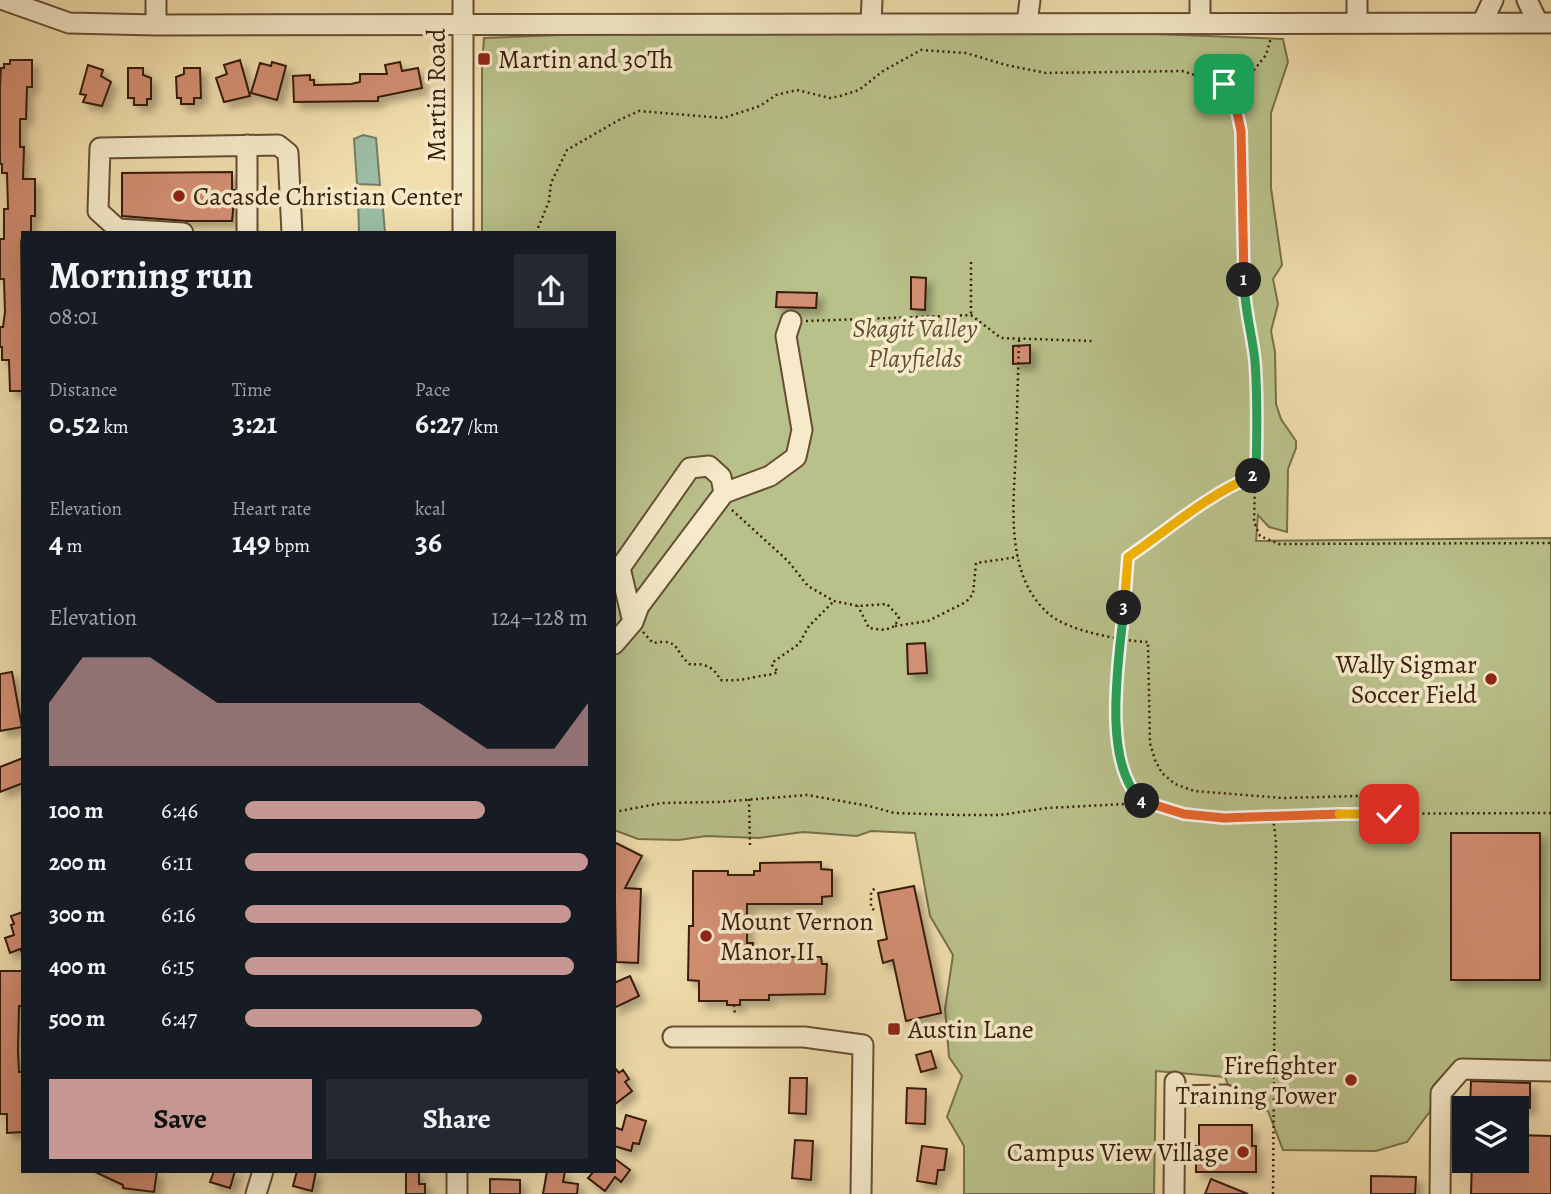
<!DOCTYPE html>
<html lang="en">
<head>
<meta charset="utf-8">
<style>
  body { margin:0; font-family:Alegreya,serif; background:#242831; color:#f1f3f6; height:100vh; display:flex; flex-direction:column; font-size:26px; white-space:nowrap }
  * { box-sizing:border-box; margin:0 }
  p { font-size:23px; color:#9ea1a6 }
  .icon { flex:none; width:38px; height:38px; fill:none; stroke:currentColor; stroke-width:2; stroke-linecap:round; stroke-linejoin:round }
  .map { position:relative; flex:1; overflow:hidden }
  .sheet { position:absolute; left:21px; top:231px; width:595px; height:942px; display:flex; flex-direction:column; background:#171b24; border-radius:0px; box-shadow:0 7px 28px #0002 }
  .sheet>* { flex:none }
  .fabs { position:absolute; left:1452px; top:1096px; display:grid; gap:14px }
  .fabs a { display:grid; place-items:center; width:77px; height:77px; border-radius:0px; background:#171b24; box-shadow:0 7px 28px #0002; font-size:35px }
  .pin { position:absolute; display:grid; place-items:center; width:60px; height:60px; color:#fff; margin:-30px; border-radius:14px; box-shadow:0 4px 10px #0006 }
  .km { position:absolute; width:35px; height:35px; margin:-18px; border-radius:50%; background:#222; color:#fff; font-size:19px; line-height:35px; text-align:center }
  .round { display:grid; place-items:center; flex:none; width:74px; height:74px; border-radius:0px; background:#242831 }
  .head { display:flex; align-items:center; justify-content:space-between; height:119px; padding:0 28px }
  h1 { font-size:38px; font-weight:600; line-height:52px }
  .figures { display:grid; grid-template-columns:repeat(3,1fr); gap:10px; height:119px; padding:7px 28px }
  .figures div { display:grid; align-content:center }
  .figures b { font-size:30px; font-weight:600 }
  .figures small { font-size:19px; font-weight:400 }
  .figures p { font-size:19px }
  .chart { height:196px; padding:14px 28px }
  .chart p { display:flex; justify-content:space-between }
  .chart svg { width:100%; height:126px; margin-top:7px; fill:#c59692; opacity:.7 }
  .cta { display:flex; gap:14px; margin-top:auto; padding:14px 28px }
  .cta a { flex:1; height:80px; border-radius:0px; background:#c59692; color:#111; font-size:28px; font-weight:600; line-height:80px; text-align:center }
  .cta a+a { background:#242831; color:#f1f3f6 }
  ul { padding:0 28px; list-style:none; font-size:23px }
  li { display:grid; grid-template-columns:112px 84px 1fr; align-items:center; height:52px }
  li i { height:18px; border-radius:9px; background:#c59692 }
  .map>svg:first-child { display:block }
</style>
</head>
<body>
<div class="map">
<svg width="1551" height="1194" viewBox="0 0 1551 1194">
  <defs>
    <filter id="shadow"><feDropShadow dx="6" dy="6" stdDeviation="3.5" flood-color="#0004"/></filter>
  </defs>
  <rect width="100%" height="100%" fill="#f1dead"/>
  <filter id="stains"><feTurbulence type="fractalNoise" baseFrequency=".00286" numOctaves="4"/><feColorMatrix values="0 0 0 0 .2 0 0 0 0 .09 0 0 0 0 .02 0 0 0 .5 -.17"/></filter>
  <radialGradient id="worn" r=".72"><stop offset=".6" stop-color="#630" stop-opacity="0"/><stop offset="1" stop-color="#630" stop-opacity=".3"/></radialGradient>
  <!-- green -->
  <path fill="#b9c18a" stroke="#78704a" stroke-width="2" d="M 871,23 L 1283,39 L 1288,62 L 1271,113 L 1271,188 L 1282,265 L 1273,279 L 1278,304 L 1271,331 L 1275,352 L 1276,404 L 1281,419 L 1296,441 L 1296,448 L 1288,469 L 1287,532 L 1269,527 L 1258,515 L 1256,541 L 1551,538 L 1551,1065 L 1452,1065 L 1433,1086 L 1431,1110 L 1407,1142 L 1376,1151 L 1283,1150 L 1268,1111 L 1235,1104 L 1225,1077 L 1156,1071 L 1154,1194 L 964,1194 L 964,1146 L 947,1117 L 962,1076 L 949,1057 L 945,1009 L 953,955 L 930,916 L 915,833 L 871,831 L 857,836 L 803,832 L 759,838 L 706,836 L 679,840 L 638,839 L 614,830 L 614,233 L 482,233 L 482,65 L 484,38 Z"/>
  <!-- water -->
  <path fill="#9cbda4" stroke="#747d67" stroke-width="2" d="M 363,135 L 376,138 L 380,185 L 357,184 L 354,139 Z
    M 358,195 L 382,196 L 385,233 L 359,233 Z"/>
  <!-- building -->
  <path fill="#d38f73" stroke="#381e0b" stroke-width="2" filter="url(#shadow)" d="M 10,60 L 32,60 L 32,87 L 27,87 L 26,119 L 20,119 L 20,147 L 24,147 L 23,179 L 35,179 L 35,216 L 31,216 L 31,233 L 23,233 L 21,242 L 23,391 L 10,391 L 9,360 L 2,360 L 2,347 L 0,347 L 0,327 L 3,327 L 5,312 L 4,279 L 0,279 L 0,239 L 4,239 L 4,209 L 8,209 L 7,173 L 2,173 L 2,164 L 0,164 L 0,87 L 1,68 L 4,68 L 4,64 L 10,64 Z
    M 240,60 L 250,96 L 224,102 L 216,78 L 227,74 L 224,65 Z
    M 272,62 L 286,66 L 277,100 L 251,93 L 260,63 L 271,66 Z
    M 400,62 L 402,71 L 418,68 L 422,88 L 378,97 L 378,101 L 294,102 L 293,76 L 310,75 L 310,80 L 314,80 L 314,85 L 351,84 L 360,82 L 360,74 L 387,74 L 385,65 Z
    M 88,65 L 103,70 L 101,76 L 111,82 L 102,106 L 83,102 L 86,95 L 80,94 Z
    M 128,68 L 143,68 L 143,75 L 151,78 L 151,99 L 147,99 L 147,105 L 134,105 L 134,98 L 128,98 Z
    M 184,68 L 200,68 L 201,98 L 194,98 L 194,104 L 181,104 L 181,98 L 177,98 L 176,77 L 184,74 Z
    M 232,172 L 232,190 L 235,190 L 232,221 L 186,221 L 122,216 L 122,173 Z
    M 911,277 L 926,278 L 925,310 L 911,309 Z
    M 777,292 L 817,293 L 816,308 L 776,307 Z
    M 1030,345 L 1030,363 L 1013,364 L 1013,346 Z
    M 925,643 L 927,673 L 908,674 L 907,644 Z
    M 12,672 L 22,727 L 0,731 L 0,674 Z
    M 23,758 L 23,783 L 0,792 L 0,767 Z
    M 1451,833 L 1540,833 L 1540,980 L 1451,980 Z
    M 614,842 L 642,856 L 625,888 L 641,889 L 638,963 L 616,962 Z
    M 821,862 L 821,869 L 832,870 L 832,896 L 822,897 L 822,904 L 747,904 L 747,943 L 753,943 L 753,952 L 765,952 L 765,957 L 821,957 L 822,964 L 827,964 L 825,994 L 769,995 L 769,1000 L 740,1000 L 740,1005 L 727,1005 L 727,1001 L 699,1001 L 699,981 L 688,980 L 689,926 L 693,926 L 693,871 L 728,871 L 728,875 L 754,875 L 754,871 L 760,871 L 760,863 Z
    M 914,886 L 941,1013 L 906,1021 L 893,960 L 883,963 L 878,941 L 887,939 L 878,893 Z
    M 23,912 L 23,954 L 20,949 L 10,953 L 5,938 L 14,935 L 11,925 L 14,924 L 11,916 Z
    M 0,971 L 23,971 L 23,1006 L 19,1006 L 18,1050 L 19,1072 L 23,1072 L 23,1132 L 7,1133 L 7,1114 L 0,1114 Z
    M 630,976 L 639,996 L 614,1008 L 614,983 Z
    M 931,1051 L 936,1068 L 921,1072 L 916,1055 Z
    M 614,1067 L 619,1073 L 623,1070 L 629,1079 L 625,1082 L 632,1091 L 614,1105 Z
    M 790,1078 L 807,1078 L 806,1114 L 789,1113 Z
    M 1471,1081 L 1530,1083 L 1530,1108 L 1470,1107 Z
    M 907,1088 L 926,1089 L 925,1124 L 906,1123 Z
    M 626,1115 L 646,1121 L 639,1144 L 633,1143 L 631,1151 L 614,1146 L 614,1127 L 622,1130 Z
    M 1199,1125 L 1252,1125 L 1252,1146 L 1256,1146 L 1256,1172 L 1196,1172 L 1196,1146 L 1199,1146 Z
    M 1517,1135 L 1551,1136 L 1551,1194 L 1471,1194 L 1472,1160 L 1517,1160 Z
    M 795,1140 L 813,1141 L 811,1180 L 792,1178 Z
    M 922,1146 L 947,1149 L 944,1170 L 938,1170 L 936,1184 L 917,1181 Z
    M 614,1158 L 630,1170 L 621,1182 L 615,1177 L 605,1191 L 588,1178 L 594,1171 L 614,1171 Z
    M 93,1171 L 157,1171 L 154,1192 L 123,1188 L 123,1185 Z
    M 214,1171 L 235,1171 L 230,1188 L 210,1182 Z
    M 297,1171 L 316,1171 L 312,1191 L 293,1186 Z
    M 406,1171 L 419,1171 L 419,1184 L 425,1184 L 425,1194 L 406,1194 Z
    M 547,1171 L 565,1171 L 563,1182 L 578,1184 L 577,1194 L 543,1194 Z
    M 1371,1176 L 1416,1177 L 1415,1194 L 1371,1194 Z
    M 490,1179 L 520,1180 L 520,1194 L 490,1194 Z
    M 1211,1179 L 1248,1194 L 1205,1194 Z"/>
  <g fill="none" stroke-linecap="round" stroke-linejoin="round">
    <!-- minor casing -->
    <g stroke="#664e34" stroke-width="23">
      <path id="minor" d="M 4,0 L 69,23 L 156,25 L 1551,23
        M 463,0 L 463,233
        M 1200,0 L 1200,22
        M 1527,0 L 1538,23
        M 871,23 L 872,0
        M 1027,23 L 1030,0
        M 1357,23 L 1357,0
        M 1482,23 L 1493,0
        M 156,25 L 156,0
        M 247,145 L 247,233
        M 183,233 L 118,229 L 98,211 L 100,148 L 278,145 L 288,153 L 292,233
        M 724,493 L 770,476 L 796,457 L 802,430 L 786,336 L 791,321
        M 614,644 L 633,622 L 639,606 L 724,493 L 721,477 L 709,466 L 690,468 L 620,568 L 633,622
        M 673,1037 L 804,1037 L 863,1045 L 861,1194
        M 1175,1096 L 1226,1095
        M 256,1194 L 263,1171
        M 457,1194 L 457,1171
        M 1174,1194 L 1175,1082
        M 1440,1194 L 1441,1093 L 1462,1069 L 1551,1071"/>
    </g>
    <!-- path -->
    <path stroke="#381e0b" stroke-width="2.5" stroke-dasharray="2 3.5" stroke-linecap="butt" d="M 1233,96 L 1266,55 L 1271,38
      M 536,233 L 549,201 L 551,183 L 567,150 L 617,121 L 639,111 L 723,118 L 760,106 L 776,95 L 797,90 L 830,98 L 840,96 L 859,90 L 883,71 L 921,50 L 966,53 L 1006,65 L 1046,73 L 1182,71 L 1224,84 L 1234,98 L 1241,132 L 1244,298 L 1255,359 L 1257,409 L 1254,522 L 1260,536 L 1279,544 L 1551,543
      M 971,262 L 971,315
      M 806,321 L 971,315 L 1001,338 L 1092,341
      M 1019,340 C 1018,376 1017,412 1016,448 C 1014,503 1003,575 1050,615 C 1069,631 1123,641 1148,642 L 1150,743 L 1155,760 L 1162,773 L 1175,784 L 1194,791 L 1283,798 L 1393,795
      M 732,510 L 788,561 L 808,586 L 834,601 L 858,606 L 887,604 L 899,617 L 895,626 L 885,630 L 869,628 L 858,606
      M 895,626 L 928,621 L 966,602 L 973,594 L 976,563 L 1018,557
      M 643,632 L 653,643 C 682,638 673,652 691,665 C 703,662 716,668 720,680 C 733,681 742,680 755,677 C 764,675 769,676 778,672 L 772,665 L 773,662 L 799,644 L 809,626 L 834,601
      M 749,799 L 750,846
      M 1145,803 C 1141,800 1136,796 1133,792 C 1102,752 1124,609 1128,557 C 1170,529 1209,495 1256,475
      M 614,812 L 662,803 L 719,802 L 807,795 L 869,806 L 894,813 L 958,815 L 1000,815 L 1047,808 L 1145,803 L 1184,814 L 1224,818 L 1307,814 L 1551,813
      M 874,910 L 871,907 L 871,892 L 875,888
      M 734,1005 L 735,1015
      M 1273,1194 L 1276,842 L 1273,817"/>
    <!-- minor -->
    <use href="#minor" stroke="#f6eaca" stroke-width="19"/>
  </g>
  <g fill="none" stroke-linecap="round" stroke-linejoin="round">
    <!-- split-1 casing -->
    <g stroke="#fff" stroke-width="14">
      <path id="split-1" d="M 1224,84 L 1234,98 L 1241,131 L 1244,280"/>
    </g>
    <!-- split-2 casing -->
    <g stroke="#fff" stroke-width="14">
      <path id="split-2" d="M 1244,280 C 1244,307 1252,333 1255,361 C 1258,399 1257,437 1256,475 L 1253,476"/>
    </g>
    <!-- split-3 casing -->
    <g stroke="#fff" stroke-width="14">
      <path id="split-3" d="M 1124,608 L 1128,557 C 1169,529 1207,495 1253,476"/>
    </g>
    <!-- split-4 casing -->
    <g stroke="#fff" stroke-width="14">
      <path id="split-4" d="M 1124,608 C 1119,658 1101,764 1142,801"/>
    </g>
    <!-- split-5 casing -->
    <g stroke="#fff" stroke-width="14">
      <path id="split-5" d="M 1142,801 L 1184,814 L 1224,818 L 1339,814"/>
    </g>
    <!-- split-6 casing -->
    <g stroke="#fff" stroke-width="14">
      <path id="split-6" d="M 1339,814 L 1389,814"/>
    </g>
    <!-- split-1 -->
    <use href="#split-1" stroke="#f0652b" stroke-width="9"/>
    <!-- split-2 -->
    <use href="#split-2" stroke="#22a559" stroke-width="9"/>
    <!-- split-3 -->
    <use href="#split-3" stroke="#f5b400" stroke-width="9"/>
    <!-- split-4 -->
    <use href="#split-4" stroke="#22a559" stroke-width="9"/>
    <!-- split-5 -->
    <use href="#split-5" stroke="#f0652b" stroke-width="9"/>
    <!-- split-6 -->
    <use href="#split-6" stroke="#f5b400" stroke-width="9"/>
  </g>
  <!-- markers -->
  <g fill="#8f2418" stroke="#f6eaca" stroke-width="2.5">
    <rect x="477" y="52" width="14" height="14" rx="3.5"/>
    <circle cx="179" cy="196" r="7"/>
    <circle cx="1491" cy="679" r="7"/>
    <circle cx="706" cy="936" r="7"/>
    <rect x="887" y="1022" width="14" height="14" rx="3.5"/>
    <circle cx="1351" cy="1080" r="7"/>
    <circle cx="1243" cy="1152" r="7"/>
  </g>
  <g text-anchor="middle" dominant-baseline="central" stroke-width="7" stroke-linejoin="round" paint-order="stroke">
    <!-- poi labels -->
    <g font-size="26" fill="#381e0b" stroke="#f6eaca" text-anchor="start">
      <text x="498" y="59">Martin and 30Th</text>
      <text x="193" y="196">Cacasde Christian Center</text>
      <text x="1477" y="664" text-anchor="end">Wally Sigmar<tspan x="1477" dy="30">Soccer Field</tspan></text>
      <text x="720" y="921">Mount Vernon<tspan x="720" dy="30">Manor II</tspan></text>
      <text x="908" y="1029">Austin Lane</text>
      <text x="1337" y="1065" text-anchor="end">Firefighter<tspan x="1337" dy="30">Training Tower</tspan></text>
      <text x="1229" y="1152" text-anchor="end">Campus View Village</text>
    </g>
    <!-- street labels -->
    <g font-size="26" fill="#381e0b" stroke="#f6eaca">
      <text transform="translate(436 95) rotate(-90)">Martin Road</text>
    </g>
    <!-- park labels -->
    <g font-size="26" font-style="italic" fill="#5f4f31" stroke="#f6eaca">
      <text x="915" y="328">Skagit Valley<tspan x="915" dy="30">Playfields</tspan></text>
    </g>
  </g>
  <rect width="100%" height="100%" filter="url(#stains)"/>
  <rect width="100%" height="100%" fill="url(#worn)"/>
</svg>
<div class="fabs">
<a><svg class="icon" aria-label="layers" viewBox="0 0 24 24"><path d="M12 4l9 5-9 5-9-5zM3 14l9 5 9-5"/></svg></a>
</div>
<div class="pin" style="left:1224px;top:84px;background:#1e9e55"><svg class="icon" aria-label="arrive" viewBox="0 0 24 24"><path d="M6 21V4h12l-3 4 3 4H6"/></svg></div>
<div class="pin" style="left:1389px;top:814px;background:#d93025"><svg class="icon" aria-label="check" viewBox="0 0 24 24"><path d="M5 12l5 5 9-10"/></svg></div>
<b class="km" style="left:1244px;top:280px">1</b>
<b class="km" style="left:1253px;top:476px">2</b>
<b class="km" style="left:1124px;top:608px">3</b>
<b class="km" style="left:1142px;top:801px">4</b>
<section class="sheet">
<div class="head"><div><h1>Morning run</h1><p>08:01</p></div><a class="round"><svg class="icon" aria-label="share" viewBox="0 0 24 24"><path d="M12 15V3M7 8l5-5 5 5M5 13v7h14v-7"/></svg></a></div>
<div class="figures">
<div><p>Distance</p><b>0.52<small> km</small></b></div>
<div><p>Time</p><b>3:21</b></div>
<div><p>Pace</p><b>6:27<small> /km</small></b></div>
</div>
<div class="figures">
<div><p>Elevation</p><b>4<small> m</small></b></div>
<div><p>Heart rate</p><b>149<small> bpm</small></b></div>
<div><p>kcal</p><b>36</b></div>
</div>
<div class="chart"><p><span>Elevation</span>124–128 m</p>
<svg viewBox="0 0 160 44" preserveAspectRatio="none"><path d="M0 44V22L10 6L20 6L30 6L40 14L50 22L60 22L70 22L80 22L90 22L100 22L110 22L120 30L130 38L140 38L150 38L160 22V44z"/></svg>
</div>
<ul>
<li><b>100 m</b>6:46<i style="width:70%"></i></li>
<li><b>200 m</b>6:11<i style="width:100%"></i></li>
<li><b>300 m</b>6:16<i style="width:95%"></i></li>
<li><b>400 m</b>6:15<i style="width:96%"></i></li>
<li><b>500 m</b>6:47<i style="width:69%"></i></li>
</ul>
<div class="cta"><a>Save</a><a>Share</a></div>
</section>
</div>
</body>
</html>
